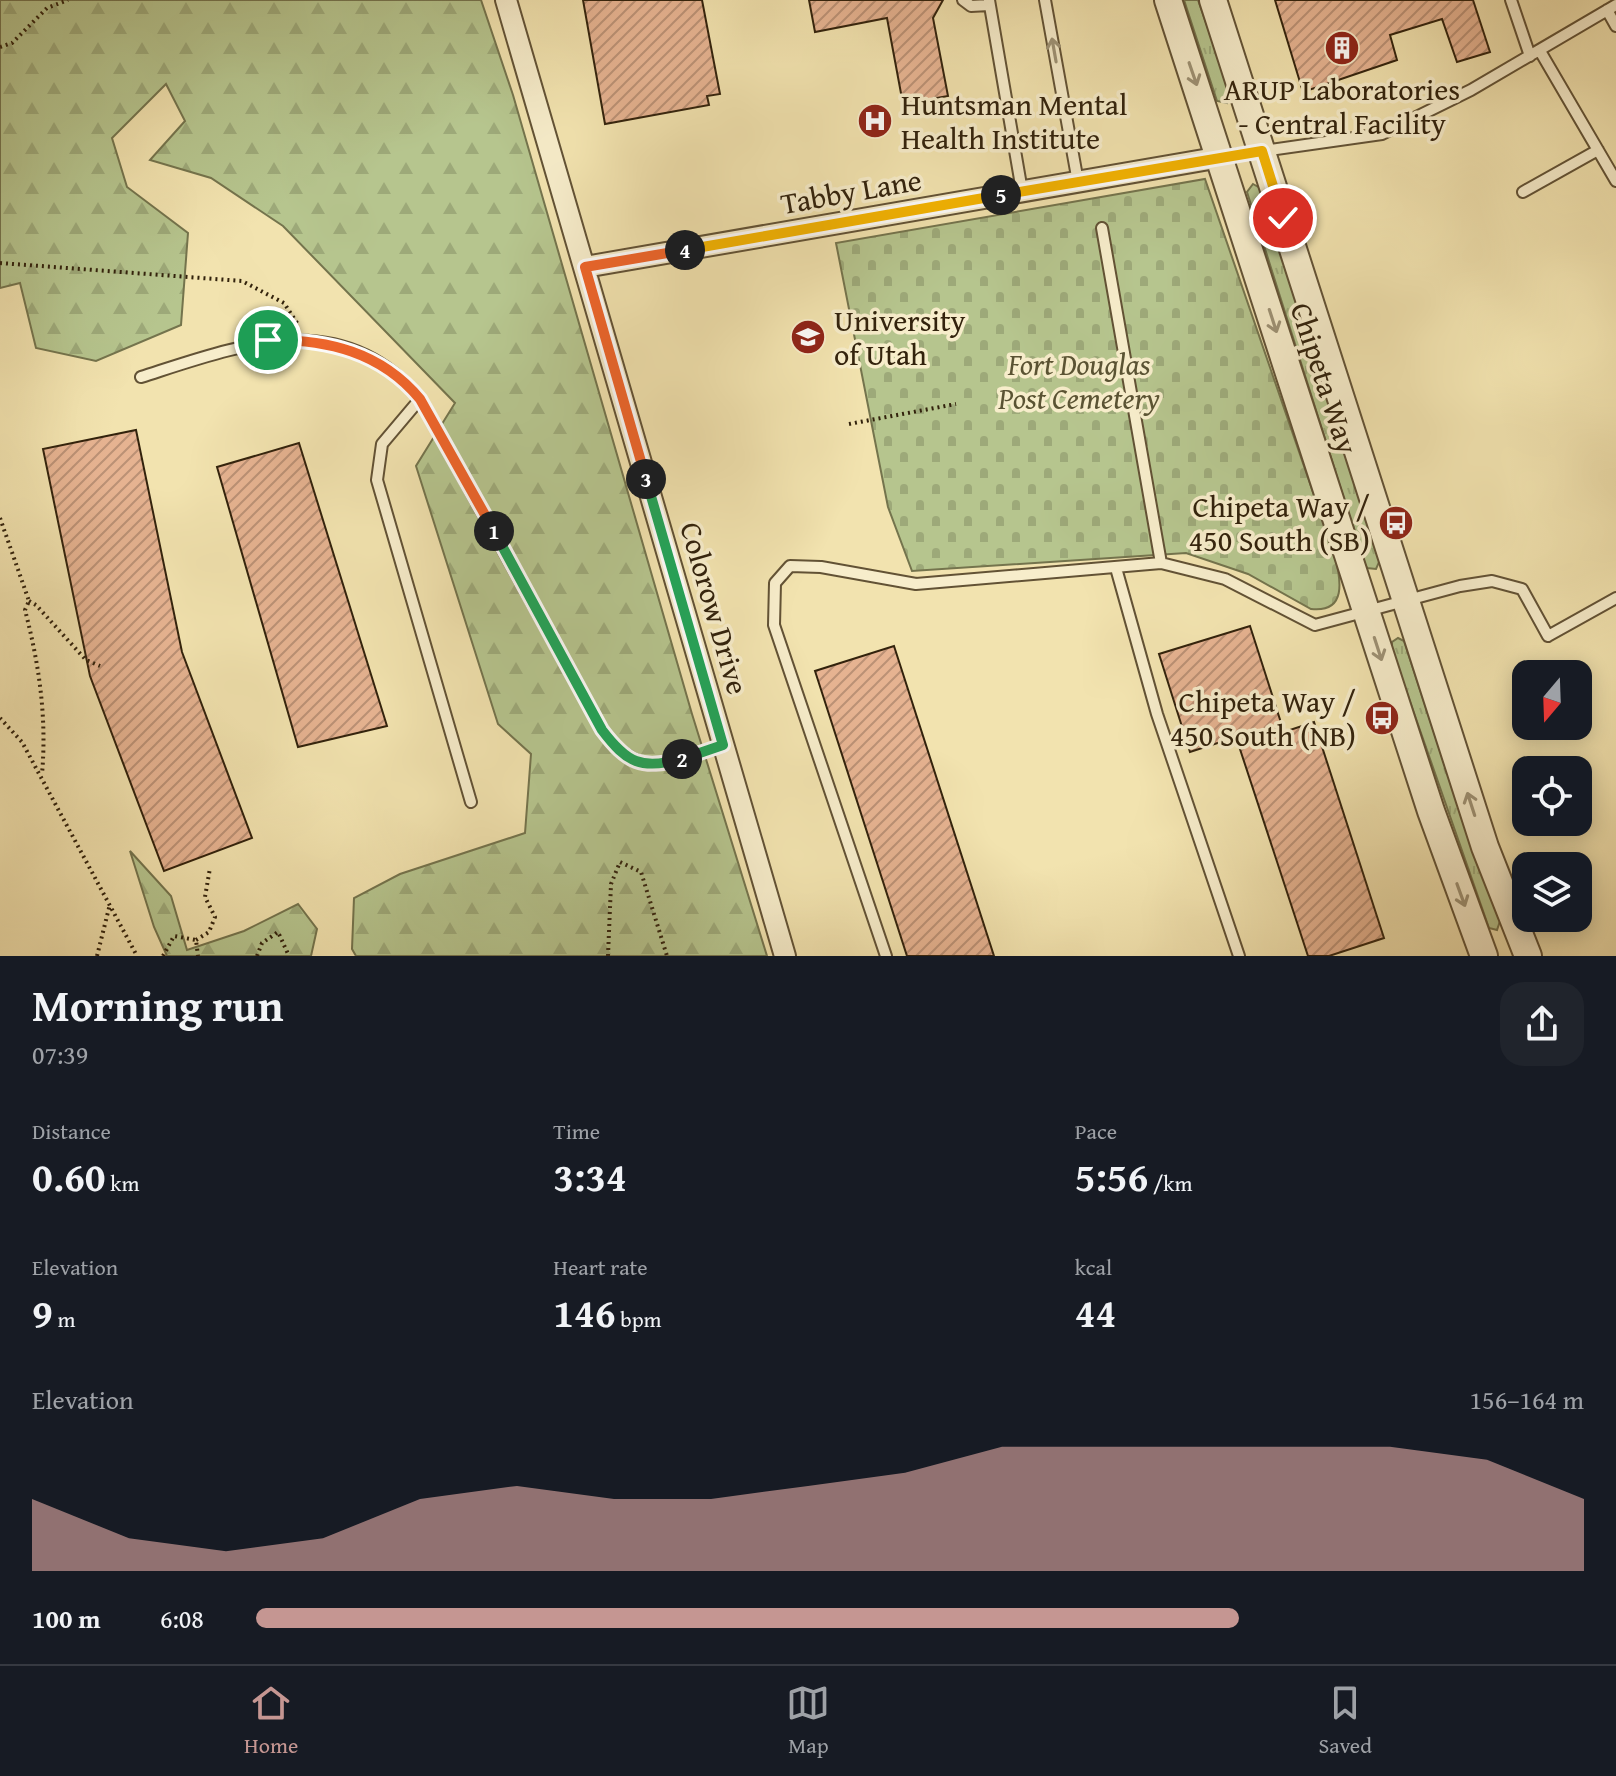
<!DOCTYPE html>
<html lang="en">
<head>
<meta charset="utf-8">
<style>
  body { margin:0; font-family:"Gentium Book Plus",serif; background:#20242c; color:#f1f3f6; height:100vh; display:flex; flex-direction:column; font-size:30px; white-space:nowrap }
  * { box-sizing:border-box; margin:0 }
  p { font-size:26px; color:#9ea1a6 }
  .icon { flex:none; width:44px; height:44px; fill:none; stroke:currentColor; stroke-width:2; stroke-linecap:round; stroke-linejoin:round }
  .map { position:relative; height:956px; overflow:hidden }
  .drawer { display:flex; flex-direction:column; background:#171b24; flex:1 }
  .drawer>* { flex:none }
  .needle { width:52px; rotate:199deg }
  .tools { position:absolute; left:1512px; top:660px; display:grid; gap:16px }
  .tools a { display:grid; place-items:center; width:80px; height:80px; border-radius:16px; background:#171b24; box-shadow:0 4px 20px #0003; font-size:40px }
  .pin { position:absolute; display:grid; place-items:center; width:68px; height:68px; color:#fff; margin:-34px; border:4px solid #fff; border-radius:50%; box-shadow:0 2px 8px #0007 }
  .km { position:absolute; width:40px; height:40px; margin:-20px; border-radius:50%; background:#222; color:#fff; font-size:22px; line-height:40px; text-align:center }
  .round { display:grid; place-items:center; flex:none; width:84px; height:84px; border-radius:24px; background:#20242c }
  .summary { display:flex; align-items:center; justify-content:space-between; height:136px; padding:0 32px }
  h1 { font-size:44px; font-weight:800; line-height:60px }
  .metrics { display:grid; grid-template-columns:repeat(3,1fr); gap:12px; height:136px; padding:8px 32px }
  .metrics div { display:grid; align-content:center }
  .metrics b { font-size:40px; font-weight:800 }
  .metrics small { font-size:22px; font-weight:400 }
  .metrics p { font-size:22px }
  .chart { height:224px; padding:16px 32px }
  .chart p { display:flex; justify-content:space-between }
  .chart svg { width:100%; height:144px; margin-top:8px; fill:#c59692; opacity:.7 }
  ul { padding:0 32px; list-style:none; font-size:26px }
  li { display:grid; grid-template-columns:128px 96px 1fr; align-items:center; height:60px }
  li i { height:20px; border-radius:10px; background:#c59692 }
  .dock { display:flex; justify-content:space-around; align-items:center; height:112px; border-top:2px solid #363941; background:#171b24; font-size:22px; color:#9ea1a6 }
  .dock a { display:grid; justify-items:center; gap:4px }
  .dock .current { color:#c59692 }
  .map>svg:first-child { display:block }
</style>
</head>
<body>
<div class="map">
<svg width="1616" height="956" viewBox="0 0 1616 956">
  <defs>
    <pattern id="grass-tufts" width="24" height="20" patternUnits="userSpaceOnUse" patternTransform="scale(2)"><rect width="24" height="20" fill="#b6c58e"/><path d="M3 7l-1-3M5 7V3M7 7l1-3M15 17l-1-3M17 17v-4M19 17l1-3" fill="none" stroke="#9da979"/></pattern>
    <pattern id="forest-firs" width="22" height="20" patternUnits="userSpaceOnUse" patternTransform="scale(2)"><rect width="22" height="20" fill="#b6c58e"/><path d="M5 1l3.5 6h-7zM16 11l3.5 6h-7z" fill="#9da979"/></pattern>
    <pattern id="cemetery-stones" width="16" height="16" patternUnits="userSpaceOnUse" patternTransform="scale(2)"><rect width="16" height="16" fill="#b6c58e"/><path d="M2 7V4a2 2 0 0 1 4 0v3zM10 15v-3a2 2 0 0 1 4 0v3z" fill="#9da979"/></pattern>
    <pattern id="building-hatch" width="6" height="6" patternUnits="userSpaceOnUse" patternTransform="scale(2)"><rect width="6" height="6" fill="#e6b391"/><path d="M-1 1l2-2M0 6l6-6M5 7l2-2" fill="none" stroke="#bb9175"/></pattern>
  </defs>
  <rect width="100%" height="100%" fill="#f2e3af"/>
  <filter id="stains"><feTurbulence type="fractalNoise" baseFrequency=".0025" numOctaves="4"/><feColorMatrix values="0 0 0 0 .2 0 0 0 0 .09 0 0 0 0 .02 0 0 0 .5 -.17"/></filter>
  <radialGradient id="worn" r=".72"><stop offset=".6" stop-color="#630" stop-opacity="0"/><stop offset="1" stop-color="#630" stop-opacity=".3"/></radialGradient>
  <!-- grass -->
  <path fill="url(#grass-tufts)" stroke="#74744d" stroke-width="2" d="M 1184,0 L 1198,0 L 1229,89 L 1227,103 L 1217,101 Z
    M 1253,184 L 1260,188 L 1380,560 L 1376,569 L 1367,568 L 1364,562 L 1247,192 Z
    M 1398,638 L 1404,641 L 1465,827 L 1500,921 L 1497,930 L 1489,928 L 1392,650 L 1392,642 Z"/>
  <!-- forest -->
  <path fill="url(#forest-firs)" stroke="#74744d" stroke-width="2" d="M 0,0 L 481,0 L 513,95 L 692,714 L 767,956 L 356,956 L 352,949 L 354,898 L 400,874 L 525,833 L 531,754 L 498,724 L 416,466 L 455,403 L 283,226 L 211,178 L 150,160 L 185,121 L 166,84 L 112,138 L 127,187 L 188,233 L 181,325 L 96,361 L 36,348 L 20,283 L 0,288 Z
    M 130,851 L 171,896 L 187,950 L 244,931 L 298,904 L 317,929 L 311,956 L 167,956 L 154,927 Z"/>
  <!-- cemetery -->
  <path fill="url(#cemetery-stones)" stroke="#74744d" stroke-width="2" d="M 1205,179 L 1335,556 C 1341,580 1347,613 1311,609 L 1248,574 L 1186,553 L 912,571 L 888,507 L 836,243 Z"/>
  <!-- building -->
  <path fill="url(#building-hatch)" stroke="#32220c" stroke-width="2" d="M 583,0 L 702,0 L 720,94 L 707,96 L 709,105 L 605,124 Z
    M 809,0 L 943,0 L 933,18 L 948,96 L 903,104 L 887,18 L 815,32 Z
    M 1275,0 L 1473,0 L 1490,52 L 1457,62 L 1442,19 L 1390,35 L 1397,60 L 1303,92 Z
    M 136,430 L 182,652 L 252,838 L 164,871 L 90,676 L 43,449 Z
    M 299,443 L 387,726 L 298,747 L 217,467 Z
    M 1250,626 L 1284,732 L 1314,722 L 1384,938 L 1329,956 L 1308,956 L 1236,737 L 1190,752 L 1159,654 Z
    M 894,646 L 994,956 L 907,956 L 815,671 Z"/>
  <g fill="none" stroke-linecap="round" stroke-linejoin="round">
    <!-- service casing -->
    <g stroke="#625235" stroke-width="14">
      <path id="service" d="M 963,0 L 971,6 L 989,5
        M 989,0 L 1022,191
        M 1045,0 L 1078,182
        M 1511,0 L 1530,56
        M 1607,10 L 1616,26
        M 1540,51 L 1616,181
        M 1221,157 L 1382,134 L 1471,90 L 1616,5
        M 1523,192 L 1598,150
        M 1102,228 L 1161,563
        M 141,377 C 238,346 342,304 420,399 L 602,730 C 641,783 670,763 723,745
        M 420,399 L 382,444 L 377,480 L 471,802
        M 1116,568 L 1157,714 L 1239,956
        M 886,956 L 774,625 L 775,583 L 790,566 L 821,567 L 916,584 L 1161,563 L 1225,579 L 1315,625 L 1460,586 L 1492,581 L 1522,589 L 1548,636 L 1616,598"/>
    </g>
    <!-- minor casing -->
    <g stroke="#625235" stroke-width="24">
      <path id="minor" d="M 506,0 L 785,956
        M 585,267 L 1221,157"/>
    </g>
    <!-- tertiary casing -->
    <g stroke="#625235" stroke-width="30">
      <path id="tertiary" d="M 1168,0 L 1431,811 L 1484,956
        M 1213,0 L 1485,847 L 1528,956"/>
    </g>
    <!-- path -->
    <path stroke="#32220c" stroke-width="4" stroke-dasharray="2 4" stroke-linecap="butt" d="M 0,47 L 12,43 L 47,8 L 68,0
      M 0,263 L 242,281 L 284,303 L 299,326
      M 849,424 L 956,404
      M 0,518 L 29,601 L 25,610 C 39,664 47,717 42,774
      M 29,601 L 36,605 L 86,660 L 100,666
      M 0,718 L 22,742 L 137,956
      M 196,940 L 209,932 L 215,917 L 205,897 L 210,868
      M 97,956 L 110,904
      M 163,956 L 174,936 L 196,940 L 198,956
      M 257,956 L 262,943 L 278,932 L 289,956
      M 608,956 L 611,884 L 620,862 L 641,872 L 667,956"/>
    <!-- service -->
    <use href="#service" stroke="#f7edcb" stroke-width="10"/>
    <!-- minor -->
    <use href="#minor" stroke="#f7edcb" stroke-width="20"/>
    <!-- tertiary -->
    <use href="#tertiary" stroke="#f7edcb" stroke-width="26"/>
  </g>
  <!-- one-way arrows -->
  <defs><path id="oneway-shaft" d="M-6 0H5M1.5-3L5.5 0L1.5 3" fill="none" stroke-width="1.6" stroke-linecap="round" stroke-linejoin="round" transform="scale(2)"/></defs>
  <g stroke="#9e9275">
    <use href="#oneway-shaft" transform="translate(1054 50) rotate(-100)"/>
    <use href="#oneway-shaft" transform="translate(1193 74) rotate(71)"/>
    <use href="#oneway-shaft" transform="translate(1273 321) rotate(72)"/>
    <use href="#oneway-shaft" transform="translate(1378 649) rotate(72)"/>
    <use href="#oneway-shaft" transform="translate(1471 804) rotate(-108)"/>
    <use href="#oneway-shaft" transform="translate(1461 895) rotate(70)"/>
  </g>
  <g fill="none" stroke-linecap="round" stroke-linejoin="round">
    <!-- split-1 casing -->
    <g stroke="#fff" stroke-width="16">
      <path id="split-1" d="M 268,340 C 327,339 381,352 420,399 L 494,531"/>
    </g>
    <!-- split-2 casing -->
    <g stroke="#fff" stroke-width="16">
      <path id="split-2" d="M 494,531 L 602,730 C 627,763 641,770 682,759"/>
    </g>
    <!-- split-3 casing -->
    <g stroke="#fff" stroke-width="16">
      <path id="split-3" d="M 646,479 L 723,745 L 682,759"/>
    </g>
    <!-- split-4 casing -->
    <g stroke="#fff" stroke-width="16">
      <path id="split-4" d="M 646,479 L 585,267 L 685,250"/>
    </g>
    <!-- split-5 casing -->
    <g stroke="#fff" stroke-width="16">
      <path id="split-5" d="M 685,250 L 1001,195"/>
    </g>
    <!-- split-6 casing -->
    <g stroke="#fff" stroke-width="16">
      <path id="split-6" d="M 1001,195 L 1262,151 L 1283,218"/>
    </g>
    <!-- split-1 -->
    <use href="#split-1" stroke="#f0652b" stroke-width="10"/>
    <!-- split-2 -->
    <use href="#split-2" stroke="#22a559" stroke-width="10"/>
    <!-- split-3 -->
    <use href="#split-3" stroke="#22a559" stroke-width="10"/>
    <!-- split-4 -->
    <use href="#split-4" stroke="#f0652b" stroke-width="10"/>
    <!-- split-5 -->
    <use href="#split-5" stroke="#f5b400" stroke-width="10"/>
    <!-- split-6 -->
    <use href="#split-6" stroke="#f5b400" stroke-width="10"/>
  </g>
  <!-- icons -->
  <defs>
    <g id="building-disc" transform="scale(1.8)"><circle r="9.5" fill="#8f2418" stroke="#f7edcb"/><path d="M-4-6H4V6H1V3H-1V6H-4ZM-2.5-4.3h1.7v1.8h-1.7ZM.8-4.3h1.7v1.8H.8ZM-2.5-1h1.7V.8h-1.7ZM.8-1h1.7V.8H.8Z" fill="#fff"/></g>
    <g id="hospital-disc" transform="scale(1.8)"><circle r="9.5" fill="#8f2418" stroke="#f7edcb"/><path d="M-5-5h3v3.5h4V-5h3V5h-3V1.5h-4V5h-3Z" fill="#fff"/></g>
    <g id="university-disc" transform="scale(1.8)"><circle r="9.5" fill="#8f2418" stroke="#f7edcb"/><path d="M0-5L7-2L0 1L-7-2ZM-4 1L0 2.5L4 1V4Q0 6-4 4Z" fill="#fff"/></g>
    <g id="bus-disc" transform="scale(1.8)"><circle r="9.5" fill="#8f2418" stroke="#f7edcb"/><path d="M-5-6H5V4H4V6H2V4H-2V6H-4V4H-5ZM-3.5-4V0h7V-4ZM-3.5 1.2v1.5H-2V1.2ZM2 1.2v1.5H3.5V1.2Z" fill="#fff"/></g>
  </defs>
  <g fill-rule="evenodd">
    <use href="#building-disc" x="1342" y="48"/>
    <use href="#hospital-disc" x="875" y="121"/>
    <use href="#university-disc" x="808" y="337"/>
    <use href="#bus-disc" x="1396" y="523"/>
    <use href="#bus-disc" x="1382" y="718"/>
  </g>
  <g text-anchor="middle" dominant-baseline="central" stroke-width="7" stroke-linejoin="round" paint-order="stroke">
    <!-- poi labels -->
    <g font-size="30" fill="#32220c" stroke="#f7edcb" text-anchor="start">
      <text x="1342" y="89" text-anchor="middle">ARUP Laboratories<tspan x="1342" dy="34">- Central Facility</tspan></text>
      <text x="901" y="104">Huntsman Mental<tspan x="901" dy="34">Health Institute</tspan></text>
      <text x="834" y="320">University<tspan x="834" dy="34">of Utah</tspan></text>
      <text x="1370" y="506" text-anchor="end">Chipeta Way /<tspan x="1370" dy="34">450 South (SB)</tspan></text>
      <text x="1356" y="701" text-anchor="end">Chipeta Way /<tspan x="1356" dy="34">450 South (NB)</tspan></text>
    </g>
    <!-- street labels -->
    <g font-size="30" fill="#32220c" stroke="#f7edcb">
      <text transform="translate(851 191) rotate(-10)">Tabby Lane</text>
      <text transform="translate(1325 378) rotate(72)">Chipeta Way</text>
      <text transform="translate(715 608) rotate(74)">Colorow Drive</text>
    </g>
    <!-- park labels -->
    <g font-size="30" font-style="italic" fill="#5a5333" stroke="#f7edcb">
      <text x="1079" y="364">Fort Douglas<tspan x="1079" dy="34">Post Cemetery</tspan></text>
    </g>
  </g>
  <rect width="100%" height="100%" filter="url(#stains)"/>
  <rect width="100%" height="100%" fill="url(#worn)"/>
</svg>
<div class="tools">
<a><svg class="needle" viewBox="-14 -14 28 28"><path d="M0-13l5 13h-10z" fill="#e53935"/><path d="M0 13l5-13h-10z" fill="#9ea1a6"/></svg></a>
<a><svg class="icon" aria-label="locate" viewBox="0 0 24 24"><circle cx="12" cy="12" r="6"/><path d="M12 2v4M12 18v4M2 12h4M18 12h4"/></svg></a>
<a><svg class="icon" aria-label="layers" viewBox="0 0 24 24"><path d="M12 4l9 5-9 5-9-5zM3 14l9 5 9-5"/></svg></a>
</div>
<div class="pin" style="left:268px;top:340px;background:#1e9e55"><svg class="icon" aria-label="arrive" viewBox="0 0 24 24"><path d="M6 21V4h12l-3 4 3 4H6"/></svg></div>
<div class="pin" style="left:1283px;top:218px;background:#d93025"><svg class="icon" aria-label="check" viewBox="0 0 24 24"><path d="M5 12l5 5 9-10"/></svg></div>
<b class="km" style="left:494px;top:531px">1</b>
<b class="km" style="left:682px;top:759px">2</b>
<b class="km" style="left:646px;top:479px">3</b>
<b class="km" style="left:685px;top:250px">4</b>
<b class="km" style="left:1001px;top:195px">5</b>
</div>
<section class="drawer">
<div class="summary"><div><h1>Morning run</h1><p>07:39</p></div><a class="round"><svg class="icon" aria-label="share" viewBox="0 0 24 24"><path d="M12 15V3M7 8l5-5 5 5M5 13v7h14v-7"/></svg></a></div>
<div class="metrics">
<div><p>Distance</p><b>0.60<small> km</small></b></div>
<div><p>Time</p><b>3:34</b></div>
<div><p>Pace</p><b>5:56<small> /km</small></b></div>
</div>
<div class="metrics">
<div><p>Elevation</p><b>9<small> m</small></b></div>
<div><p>Heart rate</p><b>146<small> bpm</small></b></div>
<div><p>kcal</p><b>44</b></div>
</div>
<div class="chart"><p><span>Elevation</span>156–164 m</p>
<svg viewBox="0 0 160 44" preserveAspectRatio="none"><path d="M0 44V22L10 34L20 38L30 34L40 22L50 18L60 22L70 22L80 18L90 14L100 6L110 6L120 6L130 6L140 6L150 10L160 22V44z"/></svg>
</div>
<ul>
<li><b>100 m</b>6:08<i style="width:74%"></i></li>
</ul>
</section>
<nav class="dock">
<a class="current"><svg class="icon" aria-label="home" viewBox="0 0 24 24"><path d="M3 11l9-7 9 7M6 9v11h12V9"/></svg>Home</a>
<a><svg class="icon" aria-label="map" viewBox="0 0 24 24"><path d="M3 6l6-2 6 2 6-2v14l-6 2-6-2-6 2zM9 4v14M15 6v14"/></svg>Map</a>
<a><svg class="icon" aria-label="saved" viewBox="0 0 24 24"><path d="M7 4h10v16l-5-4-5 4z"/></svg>Saved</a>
</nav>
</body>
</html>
